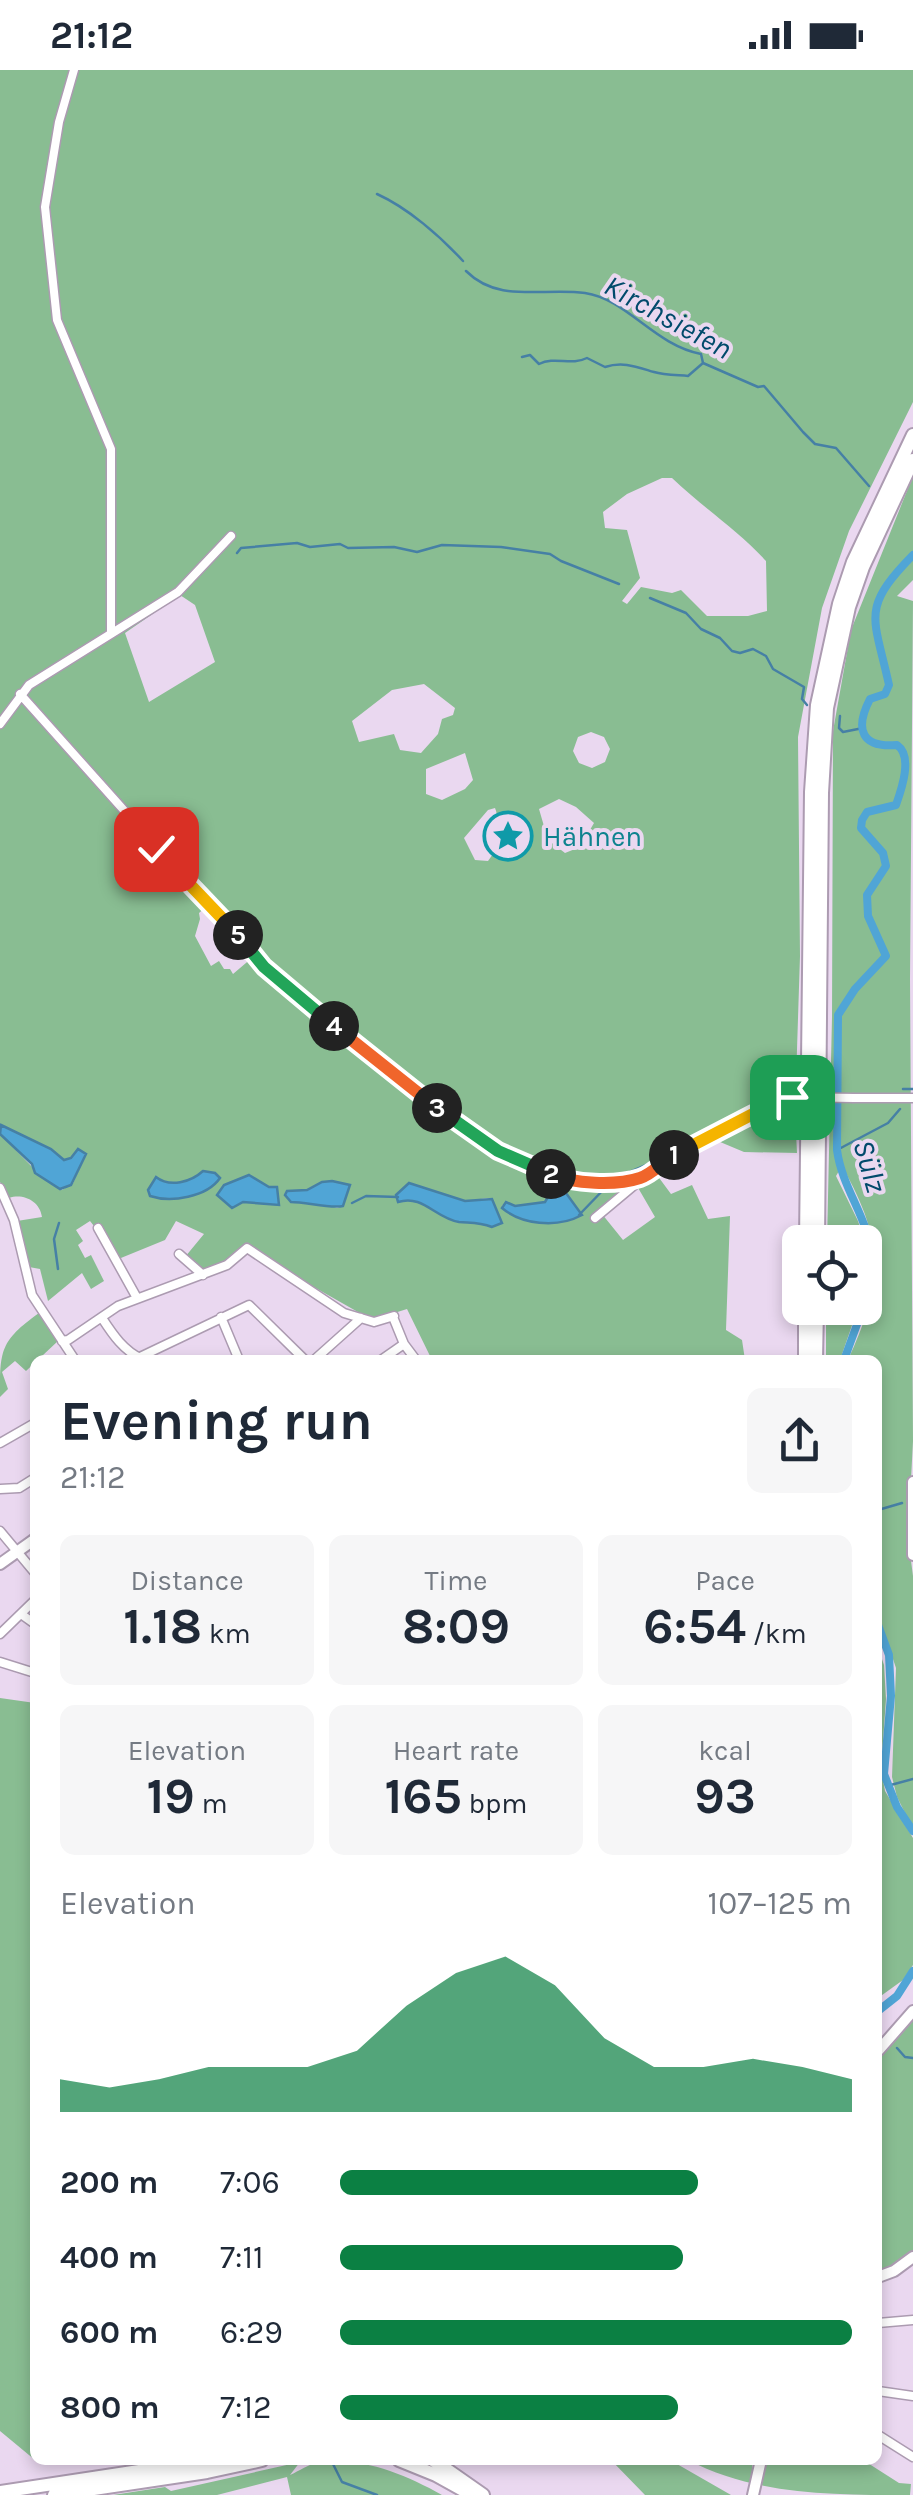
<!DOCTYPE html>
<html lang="en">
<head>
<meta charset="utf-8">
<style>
  body { margin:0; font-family:Karla,sans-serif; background:#f6f6f7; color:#1f2937; height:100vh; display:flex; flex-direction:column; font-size:38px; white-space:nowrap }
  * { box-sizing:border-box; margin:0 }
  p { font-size:32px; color:#747a83 }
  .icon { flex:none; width:55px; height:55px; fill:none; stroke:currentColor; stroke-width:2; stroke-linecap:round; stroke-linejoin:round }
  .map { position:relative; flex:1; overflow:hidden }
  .sheet { position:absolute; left:30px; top:1285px; width:852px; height:1110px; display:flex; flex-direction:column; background:#fff; border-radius:15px; box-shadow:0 5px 15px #0003 }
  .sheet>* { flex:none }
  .controls { position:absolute; left:782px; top:1155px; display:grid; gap:20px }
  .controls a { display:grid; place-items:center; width:100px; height:100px; border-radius:15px; background:#fff; box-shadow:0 5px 15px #0003; font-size:50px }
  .pin { position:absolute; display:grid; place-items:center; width:85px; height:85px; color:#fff; margin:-42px; border-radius:20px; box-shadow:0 5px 15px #0006 }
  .km { position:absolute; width:50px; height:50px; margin:-25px; border-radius:50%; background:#222; color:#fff; font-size:28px; line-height:50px; text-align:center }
  .round { display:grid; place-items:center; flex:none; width:105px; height:105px; border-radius:15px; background:#f6f6f7 }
  .head { display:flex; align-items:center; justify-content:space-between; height:170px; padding:0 30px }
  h1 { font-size:55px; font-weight:700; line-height:75px }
  .figures { display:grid; grid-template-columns:repeat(3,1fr); gap:15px; height:170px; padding:10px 30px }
  .figures div { display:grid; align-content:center; border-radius:15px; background:#f6f6f7; text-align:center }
  .figures b { font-size:50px; font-weight:700 }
  .figures small { font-size:28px; font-weight:400 }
  .figures p { font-size:28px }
  .chart { height:280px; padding:20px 30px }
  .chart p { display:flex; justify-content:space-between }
  .chart svg { width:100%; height:180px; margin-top:10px; fill:#0b8043; opacity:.7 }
  ul { padding:0 30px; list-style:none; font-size:32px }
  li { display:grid; grid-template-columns:160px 120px 1fr; align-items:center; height:75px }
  li i { height:25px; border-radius:12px; background:#0b8043 }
  .status { display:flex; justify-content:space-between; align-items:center; height:70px; padding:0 50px; background:#fff; direction:ltr }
  .status svg { height:28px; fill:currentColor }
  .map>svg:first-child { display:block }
</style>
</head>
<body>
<div class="status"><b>21:12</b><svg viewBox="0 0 49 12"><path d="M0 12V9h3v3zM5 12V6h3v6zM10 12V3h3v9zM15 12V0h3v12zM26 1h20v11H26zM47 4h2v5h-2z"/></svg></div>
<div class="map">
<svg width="913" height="2425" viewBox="0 0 913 2425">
  <rect width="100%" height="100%" fill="#ead8f0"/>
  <!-- green -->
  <path fill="#89bd92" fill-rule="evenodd" d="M 0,0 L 913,0 L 913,332 L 849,461 L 822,538 L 798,667 L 800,886 L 795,1042 L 797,1083 L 744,1082 L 713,1069 L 710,1062 L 656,1093 L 602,1144 L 623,1170 L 655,1147 L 637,1116 L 654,1101 L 671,1124 L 692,1115 L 708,1149 L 730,1146 L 726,1260 L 742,1270 L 745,1290 L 429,1290 L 431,1288 L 407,1239 L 372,1250 L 268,1191 L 247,1173 L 226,1191 L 204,1203 L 185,1187 L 204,1164 L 176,1151 L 165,1170 L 116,1190 L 99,1154 L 94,1156 L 90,1151 L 76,1160 L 83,1171 L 78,1175 L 85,1188 L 91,1185 L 104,1211 L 91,1219 L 82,1203 L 48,1231 L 40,1199 L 29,1197 L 17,1151 L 42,1147 C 40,1131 23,1123 9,1128 L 0,1112 L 0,1064 L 42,1107 L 62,1120 L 73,1113 L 86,1084 L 65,1090 L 51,1080 L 0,1057 ZM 662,408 L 672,408 C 702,437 738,460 766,491 L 767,541 L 748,546 L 707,546 L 681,520 L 672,523 L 641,517 L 627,534 L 622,531 L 640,508 L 627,460 L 605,458 L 603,442 L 627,424 ZM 180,525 L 195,535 L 215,592 L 149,632 L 125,563 ZM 424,614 L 455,638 L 453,645 L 442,649 L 438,664 L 421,683 L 400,680 L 394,664 L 359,672 L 352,651 L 392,620 ZM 591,662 L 604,667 L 610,679 L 605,692 L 592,698 L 579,693 L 573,681 L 578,667 ZM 465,683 L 473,710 L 465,719 L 442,730 L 426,724 L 426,699 ZM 559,729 L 576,737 L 594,753 L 580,777 L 565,783 L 548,770 L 539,739 ZM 495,738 C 500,750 494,761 500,774 L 488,791 L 475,790 L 464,768 L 488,740 ZM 207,836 L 253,887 L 233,904 L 230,899 L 224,899 L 219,891 L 211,896 L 195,866 L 200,849 L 199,843 ZM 249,1105 L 269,1117 L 279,1135 L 243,1132 L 231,1138 L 217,1125 L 224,1115 ZM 533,1106 L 558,1112 L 582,1145 C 555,1148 522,1157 502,1136 L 506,1132 L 515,1136 L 545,1133 L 551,1122 ZM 332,1111 L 350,1115 L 343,1136 L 337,1138 L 323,1133 L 291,1132 L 285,1125 L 287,1121 L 308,1120 L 322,1112 ZM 409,1113 L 464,1131 L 489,1128 L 492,1157 C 479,1152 472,1153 460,1152 C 435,1148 424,1124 398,1131 L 396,1125 Z
    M 913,406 L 913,510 L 897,526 L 913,531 L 910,909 L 913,1371 L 908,1468 L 913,1506 L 913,1759 L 897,1727 L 892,1707 L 896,1598 L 878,1544 L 878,1290 L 848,1290 C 884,1211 885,1173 842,1096 L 836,1106 L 858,1151 L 865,1172 L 827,1172 L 832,947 L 833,661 L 851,560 Z
    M 826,1238 L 858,1238 L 840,1290 L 826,1290 Z
    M 39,1243 L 58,1271 L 26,1301 L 15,1291 L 2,1302 L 8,1319 L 0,1327 C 0,1280 0,1271 39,1243 Z
    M 878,1577 L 884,1595 L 886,1629 L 881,1699 L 885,1721 L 913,1768 L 913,1895 L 903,1910 L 878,1928 Z
    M 0,1628 L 35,1633 L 35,2390 L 0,2361 Z
    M 913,1949 L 913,2184 L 878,2204 L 878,1990 Z
    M 611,2390 L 670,2390 L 731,2425 L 645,2425 Z
    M 688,2390 L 753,2390 L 752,2399 L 763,2403 L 766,2390 L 863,2390 L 899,2413 L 911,2414 L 910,2425 C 830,2425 756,2425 688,2390 Z
    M 300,2392 L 290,2405 C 299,2401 309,2394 319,2392 C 363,2387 404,2404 442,2425 L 291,2425 L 287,2407 L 217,2425 L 113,2425 L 165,2417 L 171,2421 Z"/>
  <!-- water -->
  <path fill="#50a5d6" stroke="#4680a5" stroke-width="2.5" d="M 1,1055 L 51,1079 L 64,1090 L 71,1088 L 78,1079 L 86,1084 L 71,1115 L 60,1119 L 35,1103 L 32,1094 L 0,1064 Z
    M 203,1101 L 215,1103 L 220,1108 C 207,1127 171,1133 150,1126 L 148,1120 L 156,1107 C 170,1118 191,1112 203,1101 Z
    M 249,1105 L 269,1117 L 277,1117 L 279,1135 L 243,1132 L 232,1138 L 217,1125 L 224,1115 Z
    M 540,1107 L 558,1112 L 582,1145 C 556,1159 521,1154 502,1138 L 506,1132 L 515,1136 L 545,1132 L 551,1122 L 532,1108 Z
    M 332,1111 L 350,1115 L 343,1136 C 331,1139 306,1132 291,1132 L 285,1125 L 287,1121 L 307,1120 L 322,1112 Z
    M 409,1113 L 465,1131 L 492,1129 L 502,1153 L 492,1157 C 479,1152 472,1153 459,1152 C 435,1148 423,1124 398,1132 L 396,1125 Z"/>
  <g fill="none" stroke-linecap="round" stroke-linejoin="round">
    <!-- stream -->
    <path stroke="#4680a5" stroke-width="2.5" d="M 377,124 C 408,138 440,166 463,191
      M 466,201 C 499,234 543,217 585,223 C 627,229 654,275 701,284 L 703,293 L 758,317 L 764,316 L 803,362 L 815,374 L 836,378 L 869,416
      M 522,287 L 530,285 L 539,294 C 555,286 571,296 587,288 L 605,297 C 623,291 637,297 654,302 C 664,305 677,305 688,306 L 703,293
      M 237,483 L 241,478 L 297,473 L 310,477 L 340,474 L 348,478 L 394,477 L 417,482 L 442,475 L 501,477 L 550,484 L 561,491 L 619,514
      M 650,528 L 686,543 L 701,559 L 720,568 L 732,581 L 740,583 L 753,579 L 766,586 L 773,599 L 804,617 L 802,629 L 807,635
      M 840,646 L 839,658 L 843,662 L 863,658
      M 903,1019 L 913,1019
      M 714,1061 L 754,1033
      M 837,1080 L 888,1053 L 900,1039
      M 618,1107 L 658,1090
      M 352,1133 L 366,1126 L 398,1127
      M 579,1145 L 607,1116
      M 58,1199 L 54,1169 L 59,1153
      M 878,1440 L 902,1433
      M 887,1716 L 913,1709
      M 878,1960 L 880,1963
      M 897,1978 L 905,1987 L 913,1988
      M 331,2390 L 342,2412 L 377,2425"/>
    <!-- river -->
    <path stroke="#50a5d6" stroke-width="8" d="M 865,1229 C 868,1217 873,1202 872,1189 C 870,1150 842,1119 837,1080 L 838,945 L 855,919 L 886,886 L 868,846 L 867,825 L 886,796 L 883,783 L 861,758 L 862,750 L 867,742 L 896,735 C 902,718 913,686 897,675 C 862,678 854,660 870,629 L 885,624 L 889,615 C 874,546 860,539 913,485
      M 844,1290 L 863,1238
      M 878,1555 L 889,1585 L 891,1626 L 884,1704 L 897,1737 L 913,1761
      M 878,1941 L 897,1926 L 913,1901"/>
    <!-- minor casing -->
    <g stroke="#ac9bb1" stroke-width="11">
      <path id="minor" d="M 74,0 L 59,52 L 45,137 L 57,250 L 111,379 L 111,563
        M 20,624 L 264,897 L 449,1049 L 498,1081 L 562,1109 L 608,1112 L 642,1108
        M 0,654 L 29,615 L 178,522 L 231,466
        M 854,1028 L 913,1028
        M 0,1118 L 14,1150 L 32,1225 L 75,1290
        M 595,1148 L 662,1092 L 784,1028 L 792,1027
        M 98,1158 L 137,1228
        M 179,1184 L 203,1205
        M 221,1247 L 239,1290
        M 102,1248 C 113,1265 124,1281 142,1289
        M 62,1271 L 68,1270 L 118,1236 L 227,1195 L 247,1178 L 344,1243 L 374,1252 L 394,1246
        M 404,1274 L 416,1290
        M 140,1287 L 249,1235 L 305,1290
        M 314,1290 L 361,1248
        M 381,1290 L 404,1274 L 393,1247
        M 0,1373 L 35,1353
        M 0,1419 L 19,1418 L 35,1408
        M 0,1461 L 35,1503
        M 21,1544 L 35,1554
        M 0,1564 L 35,1530
        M 0,1592 L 35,1603
        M 878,2253 L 913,2250
        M 878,2321 L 913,2326
        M 878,2365 L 913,2387"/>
    </g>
    <!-- major casing -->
    <g stroke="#ac9bb1" stroke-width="14">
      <path id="major" d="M 913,1412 L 913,1485
        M 0,1494 L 35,1469
        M 878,1981 L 913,1941
        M 878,2207 L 894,2201 L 913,2187
        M 753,2425 L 761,2390"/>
    </g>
    <!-- highway casing -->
    <g stroke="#ac9bb1" stroke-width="16">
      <path id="highway" d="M 806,1172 L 811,722 L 817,635 L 839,534 L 853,492 L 913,365
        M 818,1172 L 822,723 L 827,638 L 849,537 L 863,497 L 913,390
        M 805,1290 L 805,1238
        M 816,1290 L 817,1238
        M 399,2390 L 436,2405 L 472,2425
        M 433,2390 L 483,2425
        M 0,2422 L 212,2390
        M 54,2425 L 207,2402 L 262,2390"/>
    </g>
    <!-- minor -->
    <use href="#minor" stroke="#fff" stroke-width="8"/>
    <!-- major -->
    <use href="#major" stroke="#fff" stroke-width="10"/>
    <!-- highway -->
    <use href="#highway" stroke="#fff" stroke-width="12"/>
    <!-- minor-bridge casing -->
    <g stroke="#ac9bb1" stroke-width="11" stroke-linecap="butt">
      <path id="minor-bridge" d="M 792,1027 L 854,1028"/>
    </g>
    <!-- minor-bridge -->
    <use href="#minor-bridge" stroke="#fff" stroke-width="8"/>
  </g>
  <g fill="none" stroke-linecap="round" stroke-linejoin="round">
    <!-- split-1 casing -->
    <g stroke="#fff" stroke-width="20">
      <path id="split-1" d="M 674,1085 L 784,1028 L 792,1027"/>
    </g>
    <!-- split-2 casing -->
    <g stroke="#fff" stroke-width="20">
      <path id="split-2" d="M 551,1104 C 573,1114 616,1116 640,1108 C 652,1104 663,1092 674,1085"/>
    </g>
    <!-- split-3 casing -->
    <g stroke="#fff" stroke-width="20">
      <path id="split-3" d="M 437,1038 L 498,1081 L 551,1104"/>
    </g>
    <!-- split-4 casing -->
    <g stroke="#fff" stroke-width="20">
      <path id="split-4" d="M 334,956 L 437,1038"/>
    </g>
    <!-- split-5 casing -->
    <g stroke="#fff" stroke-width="20">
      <path id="split-5" d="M 238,865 L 264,897 L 334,956"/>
    </g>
    <!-- split-6 casing -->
    <g stroke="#fff" stroke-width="20">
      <path id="split-6" d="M 156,779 L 238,865"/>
    </g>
    <!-- split-1 -->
    <use href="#split-1" stroke="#f5b400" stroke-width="12"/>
    <!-- split-2 -->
    <use href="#split-2" stroke="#f0652b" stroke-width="12"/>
    <!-- split-3 -->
    <use href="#split-3" stroke="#22a559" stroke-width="12"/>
    <!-- split-4 -->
    <use href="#split-4" stroke="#f0652b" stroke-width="12"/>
    <!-- split-5 -->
    <use href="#split-5" stroke="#22a559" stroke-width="12"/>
    <!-- split-6 -->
    <use href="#split-6" stroke="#f5b400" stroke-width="12"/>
  </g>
  <!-- icons -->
  <defs>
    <g id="sight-ring" transform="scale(2.5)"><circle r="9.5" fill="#ead8f0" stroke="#0f9aa8" stroke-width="1.5"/><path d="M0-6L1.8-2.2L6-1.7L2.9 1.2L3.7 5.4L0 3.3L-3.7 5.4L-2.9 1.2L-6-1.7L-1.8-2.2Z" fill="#0f9aa8"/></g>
  </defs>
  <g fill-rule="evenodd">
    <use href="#sight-ring" x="508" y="766"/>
  </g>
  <g text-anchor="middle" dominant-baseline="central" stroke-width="8" stroke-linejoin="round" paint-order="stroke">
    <!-- culture labels -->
    <g font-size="28" fill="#0d838f" stroke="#ead8f0" text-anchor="start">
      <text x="543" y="766">Hähnen</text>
    </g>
    <!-- water labels -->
    <g font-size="30" font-style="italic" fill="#014a6b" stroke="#ead8f0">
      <text transform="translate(668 247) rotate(29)">Kirchsiefen</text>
      <text transform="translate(870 1096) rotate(74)">Sülz</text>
    </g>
  </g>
</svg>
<div class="controls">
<a><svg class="icon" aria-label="locate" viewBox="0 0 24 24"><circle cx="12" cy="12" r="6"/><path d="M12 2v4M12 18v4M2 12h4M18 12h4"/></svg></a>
</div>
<div class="pin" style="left:792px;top:1027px;background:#1e9e55"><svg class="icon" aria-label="arrive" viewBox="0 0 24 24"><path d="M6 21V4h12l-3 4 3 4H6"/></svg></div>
<div class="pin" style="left:156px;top:779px;background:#d93025"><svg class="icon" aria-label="check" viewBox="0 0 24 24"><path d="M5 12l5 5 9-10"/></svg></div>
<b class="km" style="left:674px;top:1085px">1</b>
<b class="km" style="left:551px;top:1104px">2</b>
<b class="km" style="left:437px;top:1038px">3</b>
<b class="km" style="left:334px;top:956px">4</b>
<b class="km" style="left:238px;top:865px">5</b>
<section class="sheet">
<div class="head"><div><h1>Evening run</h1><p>21:12</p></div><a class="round"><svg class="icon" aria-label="share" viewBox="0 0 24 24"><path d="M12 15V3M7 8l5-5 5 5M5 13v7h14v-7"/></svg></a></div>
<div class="figures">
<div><p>Distance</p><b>1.18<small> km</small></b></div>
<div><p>Time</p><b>8:09</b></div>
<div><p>Pace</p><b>6:54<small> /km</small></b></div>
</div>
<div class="figures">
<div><p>Elevation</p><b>19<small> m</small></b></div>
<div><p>Heart rate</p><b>165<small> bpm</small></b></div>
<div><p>kcal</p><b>93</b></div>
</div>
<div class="chart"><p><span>Elevation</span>107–125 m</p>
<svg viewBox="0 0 160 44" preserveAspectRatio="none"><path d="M0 44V36L10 38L20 36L30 33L40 33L50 33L60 29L70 18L80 10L90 6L100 13L110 26L120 33L130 33L140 31L150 33L160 36V44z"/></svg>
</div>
<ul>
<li><b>200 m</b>7:06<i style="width:70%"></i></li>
<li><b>400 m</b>7:11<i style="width:67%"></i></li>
<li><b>600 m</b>6:29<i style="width:100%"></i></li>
<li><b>800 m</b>7:12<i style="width:66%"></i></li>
</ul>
</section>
</div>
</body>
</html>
